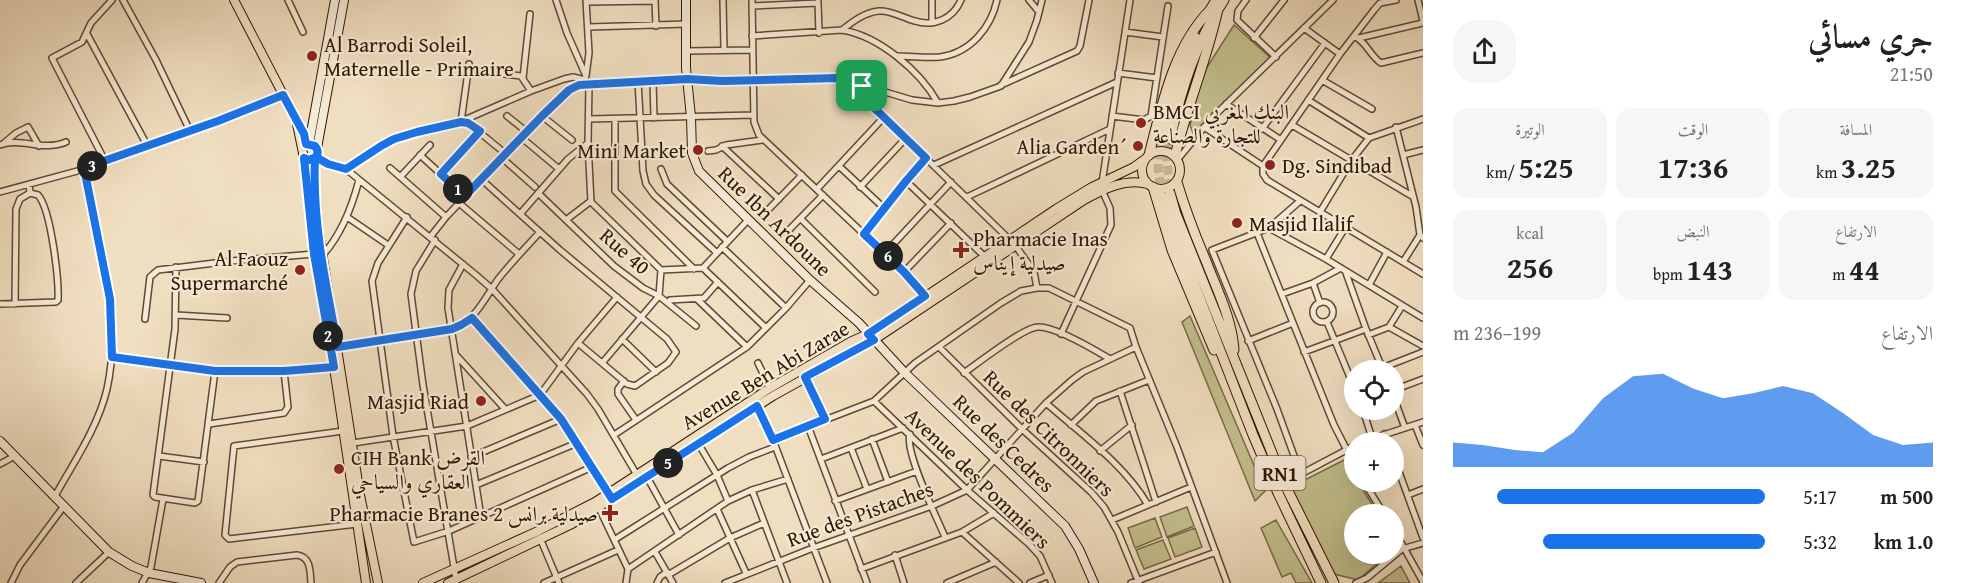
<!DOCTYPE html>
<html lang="ar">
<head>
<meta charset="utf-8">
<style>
  body { margin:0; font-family:"Gentium Book Plus",Amiri,serif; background:#f6f6f6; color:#222; direction:rtl; height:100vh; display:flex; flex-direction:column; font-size:22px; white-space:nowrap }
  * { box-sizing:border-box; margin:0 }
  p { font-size:20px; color:#767676 }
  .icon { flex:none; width:33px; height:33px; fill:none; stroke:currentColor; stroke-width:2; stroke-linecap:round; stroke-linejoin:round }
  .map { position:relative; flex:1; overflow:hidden; direction:ltr }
  .sheet { display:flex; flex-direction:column; background:#fff; width:540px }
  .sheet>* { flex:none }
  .fabs { position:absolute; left:1344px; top:360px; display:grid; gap:12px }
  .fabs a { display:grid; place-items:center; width:60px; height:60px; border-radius:50%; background:#fff; box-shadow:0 6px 24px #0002; font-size:30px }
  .pin { position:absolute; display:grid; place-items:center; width:51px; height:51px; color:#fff; margin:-26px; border-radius:12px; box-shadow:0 3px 9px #0006 }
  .km { position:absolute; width:30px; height:30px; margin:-15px; border-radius:50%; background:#222; color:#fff; font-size:16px; line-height:30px; text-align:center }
  .round { display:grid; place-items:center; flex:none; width:63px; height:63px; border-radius:24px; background:#f6f6f6 }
  .headline { display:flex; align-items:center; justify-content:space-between; height:102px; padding:0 30px }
  h1 { font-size:33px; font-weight:700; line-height:45px }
  .figures { display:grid; grid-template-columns:repeat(3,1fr); gap:9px; height:102px; padding:6px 30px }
  .figures div { display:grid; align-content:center; border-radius:15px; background:#f6f6f6; text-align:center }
  .figures b { font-size:30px; font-weight:700 }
  .figures small { font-size:16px; font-weight:400 }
  .figures p { font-size:16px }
  .chart { height:168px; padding:12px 30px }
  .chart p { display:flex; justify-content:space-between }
  .chart svg { width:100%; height:108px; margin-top:6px; fill:#1a73e8; opacity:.7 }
  ul { padding:0 30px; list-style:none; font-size:20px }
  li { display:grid; grid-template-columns:96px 72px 1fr; align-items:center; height:45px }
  li i { height:15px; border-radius:8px; background:#1a73e8 }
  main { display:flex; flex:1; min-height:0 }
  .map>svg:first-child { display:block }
</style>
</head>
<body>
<main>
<section class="sheet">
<div class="headline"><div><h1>جري مسائي</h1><p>21:50</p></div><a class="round"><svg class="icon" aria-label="share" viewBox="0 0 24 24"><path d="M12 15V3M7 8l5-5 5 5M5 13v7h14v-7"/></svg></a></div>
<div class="figures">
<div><p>المسافة</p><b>3.25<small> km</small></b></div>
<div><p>الوقت</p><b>17:36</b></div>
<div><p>الوتيرة</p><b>5:25<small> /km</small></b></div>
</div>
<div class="figures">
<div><p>الارتفاع</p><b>44<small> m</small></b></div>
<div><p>النبض</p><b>143<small> bpm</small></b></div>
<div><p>kcal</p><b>256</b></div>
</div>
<div class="chart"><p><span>الارتفاع</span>199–236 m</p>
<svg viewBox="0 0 160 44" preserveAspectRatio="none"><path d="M0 44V34L10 35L20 37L30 38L40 30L50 16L60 7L70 6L80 12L90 16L100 14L110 11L120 14L130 22L140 31L150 35L160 34V44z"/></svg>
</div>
<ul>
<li><b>500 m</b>5:17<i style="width:86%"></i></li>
<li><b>1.0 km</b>5:32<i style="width:71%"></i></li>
</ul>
</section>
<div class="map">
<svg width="1423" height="583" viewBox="0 0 1423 583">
  <rect width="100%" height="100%" fill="#f0dec0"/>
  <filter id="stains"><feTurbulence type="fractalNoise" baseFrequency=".00333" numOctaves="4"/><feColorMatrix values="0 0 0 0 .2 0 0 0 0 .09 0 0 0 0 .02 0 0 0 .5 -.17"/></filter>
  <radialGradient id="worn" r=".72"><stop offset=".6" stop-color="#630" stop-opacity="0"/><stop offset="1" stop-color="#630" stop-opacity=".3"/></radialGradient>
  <!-- green -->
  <path fill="#c2bf8d" stroke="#796b46" stroke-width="1.5" d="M 1234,25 L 1272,59 L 1194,136 L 1190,125 L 1202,75 Z
    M 1190,316 L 1265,491 L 1255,501 L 1182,322 Z
    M 1344,460 L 1354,476 L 1354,482 L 1358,482 L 1378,514 L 1354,514 L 1354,554 L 1388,554 L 1358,580 L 1334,574 L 1289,488 Z
    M 1187,507 L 1194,526 L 1167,537 L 1160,517 Z
    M 1155,518 L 1162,537 L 1135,548 L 1128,528 Z
    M 1276,520 L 1312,583 L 1296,583 L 1291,573 L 1282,577 L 1261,528 Z
    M 1195,528 L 1202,547 L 1175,557 L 1168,538 Z
    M 1163,540 L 1171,559 L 1144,569 L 1136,550 Z
    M 1401,566 L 1410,583 L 1378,583 Z"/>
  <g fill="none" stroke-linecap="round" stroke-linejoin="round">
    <!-- highway-tunnel -->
    <path stroke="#cab69a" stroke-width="9" stroke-dasharray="9 4.5" stroke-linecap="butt" d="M 1161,137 L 1158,168 L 1162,196
      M 1170,139 L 1167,160 L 1170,193"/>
    <!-- street casing -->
    <g stroke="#604930" stroke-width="8">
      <path id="street" d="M 123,0 L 156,60 L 190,131
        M 288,0 L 303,32
        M 556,0 L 567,33 L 586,76 L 584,83
        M 655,0 L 656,26
        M 723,0 L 724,50
        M 752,0 L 754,122 L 759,135 L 904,272 L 925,296
        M 932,0 L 932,23
        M 1029,0 L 1039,12
        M 1246,0 L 1238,11 L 1237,20 L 1276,57
        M 1418,0 L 1423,21
        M 587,2 L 655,1
        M 818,2 L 819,33
        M 752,6 L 818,3
        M 589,27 L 686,24
        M 1304,28 L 1340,54
        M 842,30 C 852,22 865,12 879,11 C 891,10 903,18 915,21 C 934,27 953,19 961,0
        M 1125,32 L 1163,37
        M 87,34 L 148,147
        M 752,36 L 842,30 C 879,36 920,71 938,103
        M 1354,36 C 1366,41 1370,56 1381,63 L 1423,53
        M 1254,38 L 1284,0
        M 1359,38 L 1423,23
        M 687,51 L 752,50
        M 897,56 C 911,56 926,58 940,57 C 970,53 991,28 997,0
        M 468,70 L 521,76 L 531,91
        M 1118,73 L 1157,78
        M 586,76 L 589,53 L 586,0
        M 523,78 L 530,14
        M 1322,80 L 1372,109
        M 638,81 L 643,171 L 646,184 L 654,195 L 717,253
        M 653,81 L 654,118
        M 589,84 L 588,143 L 591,202 L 661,270 L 703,268 L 748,220
        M 1001,85 L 1077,51 L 1080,46 L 1089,0
        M 862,86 L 864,98 L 1009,239
        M 1308,100 L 1369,138
        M 1226,104 L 1281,140
        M 507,116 L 527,132
        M 542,116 L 572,140
        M 1112,116 L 1144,120 L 1151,116 L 1168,6
        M 589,119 L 754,115
        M 615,119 L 615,191 L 694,269
        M 462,121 L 531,91 L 564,79 L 573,77 L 585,80
        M 461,122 L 469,64
        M 1292,125 L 1412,196
        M 1204,127 L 1263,166
        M 1396,127 L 1416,207 L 1420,235 L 1423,238
        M 1262,129 L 1325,43
        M 522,138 L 559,169
        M 3,144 L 16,133 L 28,127 L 39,146
        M 0,145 C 22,137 42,152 66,142
        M 722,146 L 779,199
        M 708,151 L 716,150 L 726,145 L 762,140
        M 420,155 L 465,196
        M 1403,155 L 1423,150
        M 316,157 L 328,164 L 346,169 L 476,275 L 492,289 L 587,394 L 598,409 L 637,475
        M 502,158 L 535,187
        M 1178,159 L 1211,119 L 1333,0
        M 105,161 L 52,58 L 82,42 L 91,23 L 112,0
        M 934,165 L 1117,82
        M 839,166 L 885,209
        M 1263,166 L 1340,54 L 1374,10 L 1380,3 L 1396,0
        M 1263,166 L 1263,174 L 1267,180 L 1423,274
        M 390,168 L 446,217
        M 346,169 L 394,139 L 453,122 L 468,123 L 506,154
        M 661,169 L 667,184 L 727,241
        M 441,175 L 480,131
        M 401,176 L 430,145
        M 481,179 L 560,250 L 667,339 L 676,352 L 668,363 L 635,386 L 627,384 L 578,343
        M 906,181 L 984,256
        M 1102,183 L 1130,0
        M 860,187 L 906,138
        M 817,189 L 885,116
        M 0,192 L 81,170 L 218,121 L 283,95
        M 538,193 L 614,266 L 643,288 L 659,296 L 696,326
        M 967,197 L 1110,129
        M 1300,201 L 1269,228 L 1212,250 L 1277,409 L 1301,475
        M 459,203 L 519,254
        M 1320,212 L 1351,161 L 1369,138 L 1423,119
        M 521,213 L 568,159 L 588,143
        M 764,214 L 802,175
        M 347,217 L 388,245
        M 407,217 L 378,263 L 372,281 L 393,436 L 414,542 L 449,531 L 592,467
        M 801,219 L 875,292
        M 566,220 L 591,201
        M 1269,228 L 1326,259 L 1423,318
        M 787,232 L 823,195
        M 1257,233 L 1334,425 L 1354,464
        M 864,234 L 906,181 L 926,158
        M 431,236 L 446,217 L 542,116 L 573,87 L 579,85 L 687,79 L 721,81 L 838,78 L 912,100 L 938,103 L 954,101 L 970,97 L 1001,86 L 1029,42 L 1037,20 L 1042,0
        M 435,240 L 416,271 L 411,294 L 423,385 L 456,579
        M 1015,245 L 1034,272 L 1037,288
        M 722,247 L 786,308
        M 885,253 L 951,182
        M 322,256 C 341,235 352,207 359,180
        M 1326,259 L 1345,228
        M 1403,262 L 1420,235
        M 463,264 L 449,290 L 448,308 L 481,517
        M 176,267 L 175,329 L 153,495 L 155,497 L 195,503 L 198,501 L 215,371
        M 703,268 L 766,328
        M 904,272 L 951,223
        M 1346,273 L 1366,329 L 1383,370
        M 1313,283 L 1320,303
        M 1369,285 L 1387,252
        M 1282,294 L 1313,283 L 1339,269
        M 670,300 L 704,298 L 718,282
        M 698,300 L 747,347
        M1313 312a10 10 0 1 1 20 0a10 10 0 1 1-20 0Z
        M 0,304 L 56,302 L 58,300 C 59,280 51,209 38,195 L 30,193 L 29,184
        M 15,304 L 16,209 L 20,199 L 30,193
        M 176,315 L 227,318
        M 472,318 L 561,419 L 609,495
        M 145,319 L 150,277 L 158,270 L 231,261 L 314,254
        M 1327,322 L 1354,387
        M 1389,327 L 1423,346
        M 1061,334 L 1111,225 L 1110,208 L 1102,190
        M 1368,335 L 1389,327 L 1402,306
        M 622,339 L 656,372
        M 1248,341 L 1293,323
        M 338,347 L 452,329 C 476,321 485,297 499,278 C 512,262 526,247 540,232
        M 939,347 L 1023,430 L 1091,492 L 1104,507 L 1118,532 L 1139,583
        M 1304,352 L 1366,329
        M 456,355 L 505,409
        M 112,357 L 215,371 L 284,371 L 334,367
        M 603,362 L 659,296 L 661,270
        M 758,363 L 770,388
        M 1382,368 L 1423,352
        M 964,373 C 978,363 1024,327 1038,327 C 1055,326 1095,350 1110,359
        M 805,377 L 825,419
        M 624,381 L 618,389 L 618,394 L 636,420
        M 1394,390 L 1423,379
        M 1120,391 L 1156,502
        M 1394,398 L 1405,428
        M 874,401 L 967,490 L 1029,544 L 1040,556 L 1052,583
        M 1046,403 C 1081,434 1124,464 1148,505
        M 757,406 L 773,440 L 827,583
        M 1363,410 L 1372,438
        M 209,424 L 284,413 L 288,407 L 284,371
        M 1071,425 L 1096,401 L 1149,380
        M 1415,425 L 1423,445
        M 808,426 L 867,583
        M 343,431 L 234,446 L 225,535 L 229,539 L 357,524
        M 910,434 C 904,451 937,518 945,537
        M 1384,434 L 1388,442
        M 614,435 L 747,347 L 786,308 L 810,280
        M 872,439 L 888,482
        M 773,440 L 874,401 L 915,363 L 1001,303 L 1021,291 L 1037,288 L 1049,288 L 1130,328 L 1136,347 L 1177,447 L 1227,583
        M 1362,442 L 1423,422
        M 353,443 L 467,426 L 540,395 L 578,343 L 617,297
        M 698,443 L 717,475 L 728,501
        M 851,448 L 867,489
        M 1100,451 L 1132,425
        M 159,456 L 204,462
        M 471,457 L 561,419
        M 1394,458 L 1423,538
        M 821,459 L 903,428
        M 0,464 L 15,456
        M 647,477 L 679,535
        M 1364,482 L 1384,514
        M 1284,483 L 1354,446
        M 476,485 L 577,443
        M 752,490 L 787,583
        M 1408,495 L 1423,489
        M 55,496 C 74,462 98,427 107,389 C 123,316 99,240 84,168
        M 835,501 L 917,471
        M 598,506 L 628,569
        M 717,509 L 746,573
        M 1112,520 L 1191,487
        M 1394,530 L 1423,582
        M 962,532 L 1019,583
        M 540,538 L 559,583
        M 614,540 L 728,468 L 749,457 L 775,447
        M 655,552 L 673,583
        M 895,555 L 904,583
        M 628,569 L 728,501 L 752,490 L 788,479
        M 861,569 L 962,532 L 994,513
        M 668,575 L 730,538 L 764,523
        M 11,583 L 20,565 L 64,506
        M 76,583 L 109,552
        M 142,583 L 151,567 L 163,499
        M 219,583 L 230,567 L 237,562 L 297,555 C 311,557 310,571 311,583
        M 544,583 L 618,550
        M 626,583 L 628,569
        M 657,583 L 660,577 L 667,572
        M 725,583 L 813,548 L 932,506 L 967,490 L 1046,403 L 1072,380 L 1083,372 L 1136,347
        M 947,583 L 996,562
        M 1030,583 L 1049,575
        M 1131,583 L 1216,552
        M 1356,583 L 1367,578 L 1402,549 L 1423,543"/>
    </g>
    <!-- secondary casing -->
    <g stroke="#301700" stroke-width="10">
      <path id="secondary" d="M 686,0 L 686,68 L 691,117 L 692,153 L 699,171 L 810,280 L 859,323 L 904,372 L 1065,526 L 1079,549 L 1094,583
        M 309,144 L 335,0
        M 317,148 L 344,0
        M 0,441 L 109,552 L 132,566 L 149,573 L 201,583"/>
    </g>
    <!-- primary casing -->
    <g stroke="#301700" stroke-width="10">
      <path id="primary" d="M 234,0 L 302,131 L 306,144
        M 297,124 L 304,158 L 314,254 L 334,367 L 366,583
        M 302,148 L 306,144 L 312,144 L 318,151 L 315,158 L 314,175 L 318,227 L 360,495 L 378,583
        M1142 170a19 19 0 1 1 38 0a19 19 0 1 1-38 0Z
        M 423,583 L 538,531 L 595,502 L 770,388 L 850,342 L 874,331 L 1056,209 L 1092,187 L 1134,167 L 1145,159
        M 448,583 L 572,524 L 773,396 L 874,340 L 1084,200 C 1104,189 1124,178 1148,184"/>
    </g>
    <!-- highway casing -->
    <g stroke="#301700" stroke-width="11">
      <path id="highway" d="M 1207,15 L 1216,0
        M 1161,137 L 1186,58 L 1195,37
        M 1170,139 C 1181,91 1196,41 1224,0
        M 1149,155 C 1162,105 1173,48 1210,10
        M 1175,156 C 1187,106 1207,59 1218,9
        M 1177,182 C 1185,209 1195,235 1206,261 C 1217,290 1232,319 1234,350
        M 1153,187 L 1172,250 L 1214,350
        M 1170,193 L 1176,214 L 1284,483 L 1334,583
        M 1162,196 L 1178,242 L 1253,435 L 1278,493 L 1321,583"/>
    </g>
    <!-- street -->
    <use href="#street" stroke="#f5ead6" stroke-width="5"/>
    <!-- secondary -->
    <use href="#secondary" stroke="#f5ead6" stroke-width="8"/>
    <!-- primary -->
    <use href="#primary" stroke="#f0dec0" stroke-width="8"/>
    <!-- highway -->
    <use href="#highway" stroke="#f0dec0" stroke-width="9"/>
  </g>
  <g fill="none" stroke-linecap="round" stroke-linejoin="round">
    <!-- route casing -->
    <g stroke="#fff" stroke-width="12">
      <path id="route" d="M 862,86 L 838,78 L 722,81 L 687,79 L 579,85 L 569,90 L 542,116 L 465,196 L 441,174 L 480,131 L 468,123 L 461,122 L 417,132 L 394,139 L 381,146 L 346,169 L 328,164 L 316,157 L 309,160 L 304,158 L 314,254 L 334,367 L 284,371 L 215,371 L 112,357 L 110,299 L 84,168 L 218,121 L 283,95 L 304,134 L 306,144 L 315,146 C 318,150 319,154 315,158 C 312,221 326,286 338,347 L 452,329 L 461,325 L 472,318 L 561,419 L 612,499 L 757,406 L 773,440 L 825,419 L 805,377 L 874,340 L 868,334 L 925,296 L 904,272 L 864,234 L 906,181 L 926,158 L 864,98 L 862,86"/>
    </g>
    <!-- route -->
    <use href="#route" stroke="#1a73e8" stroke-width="8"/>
  </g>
  <!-- markers -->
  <g fill="#8f2418" stroke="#f5ead6" stroke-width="2">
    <circle cx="312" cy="56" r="6"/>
    <circle cx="1141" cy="123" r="6"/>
    <circle cx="1138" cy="146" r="6"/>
    <circle cx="698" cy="150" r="6"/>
    <circle cx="1270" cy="165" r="6"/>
    <circle cx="1237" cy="223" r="6"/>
    <path d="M958 241h6v6h6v6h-6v6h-6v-6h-6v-6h6z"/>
    <circle cx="300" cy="270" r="6"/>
    <circle cx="481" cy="401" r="6"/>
    <circle cx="339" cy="469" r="6"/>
    <path d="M607 504h6v6h6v6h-6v6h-6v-6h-6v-6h6z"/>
  </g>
  <g text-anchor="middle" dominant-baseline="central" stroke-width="4.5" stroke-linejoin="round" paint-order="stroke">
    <!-- shield labels -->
    <rect fill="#f5ead6" stroke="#6b5640" stroke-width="1.5" x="1254.5" y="456" width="51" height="34" rx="4.5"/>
    <g font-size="20" font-weight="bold" fill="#301700">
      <text x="1280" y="473">RN1</text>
    </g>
    <!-- poi labels -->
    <g font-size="21" fill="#301700" stroke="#f5ead6" text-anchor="start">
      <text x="324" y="44">Al Barrodi Soleil,<tspan x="324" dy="24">Maternelle - Primaire</tspan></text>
      <text x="1153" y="111">BMCI البنك المغربي<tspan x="1153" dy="24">للتجارة والصناعة</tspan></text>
      <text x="1126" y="146" text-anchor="end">Alia Garden´</text>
      <text x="686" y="150" text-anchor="end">Mini Market</text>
      <text x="1282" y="165">Dg. Sindibad</text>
      <text x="1249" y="223">Masjid Ilalif</text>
      <text x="973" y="238">Pharmacie Inas<tspan x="973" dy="24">صيدلية إيناس</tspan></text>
      <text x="288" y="258" text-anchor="end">Al Faouz<tspan x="288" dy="24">Supermarché</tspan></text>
      <text x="469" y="401" text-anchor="end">Masjid Riad</text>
      <text x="351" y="457">CIH Bank القرض<tspan x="351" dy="24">العقاري والسياحي</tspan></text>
      <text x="598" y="513" text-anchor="end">Pharmacie Branes 2 صيدلية برانس</text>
    </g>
    <!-- street labels -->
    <g font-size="21" fill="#301700" stroke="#f5ead6">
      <text transform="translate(775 221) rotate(44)">Rue Ibn Ardoune</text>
      <text transform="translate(625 251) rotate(41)">Rue 40</text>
      <text transform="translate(765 375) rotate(-31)">Avenue Ben Abi Zarae</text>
      <text transform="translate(1049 433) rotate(44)">Rue des Citronniers</text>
      <text transform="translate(1004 443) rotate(44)">Rue des Cedres</text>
      <text transform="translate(978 478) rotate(44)">Avenue des Pommiers</text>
      <text transform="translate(860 514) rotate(-20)">Rue des Pistaches</text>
    </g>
  </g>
  <rect width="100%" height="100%" filter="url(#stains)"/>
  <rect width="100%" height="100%" fill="url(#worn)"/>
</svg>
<div class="fabs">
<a><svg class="icon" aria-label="locate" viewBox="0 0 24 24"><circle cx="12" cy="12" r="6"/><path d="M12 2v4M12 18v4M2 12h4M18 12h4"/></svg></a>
<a>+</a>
<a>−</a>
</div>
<div class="pin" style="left:862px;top:86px;background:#1e9e55"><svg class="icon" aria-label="arrive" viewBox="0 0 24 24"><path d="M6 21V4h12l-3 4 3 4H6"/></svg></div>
<b class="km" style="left:458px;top:189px">1</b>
<b class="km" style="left:328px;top:336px">2</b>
<b class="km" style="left:92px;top:166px">3</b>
<b class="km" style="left:668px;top:463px">5</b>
<b class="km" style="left:888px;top:256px">6</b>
</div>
</main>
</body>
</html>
